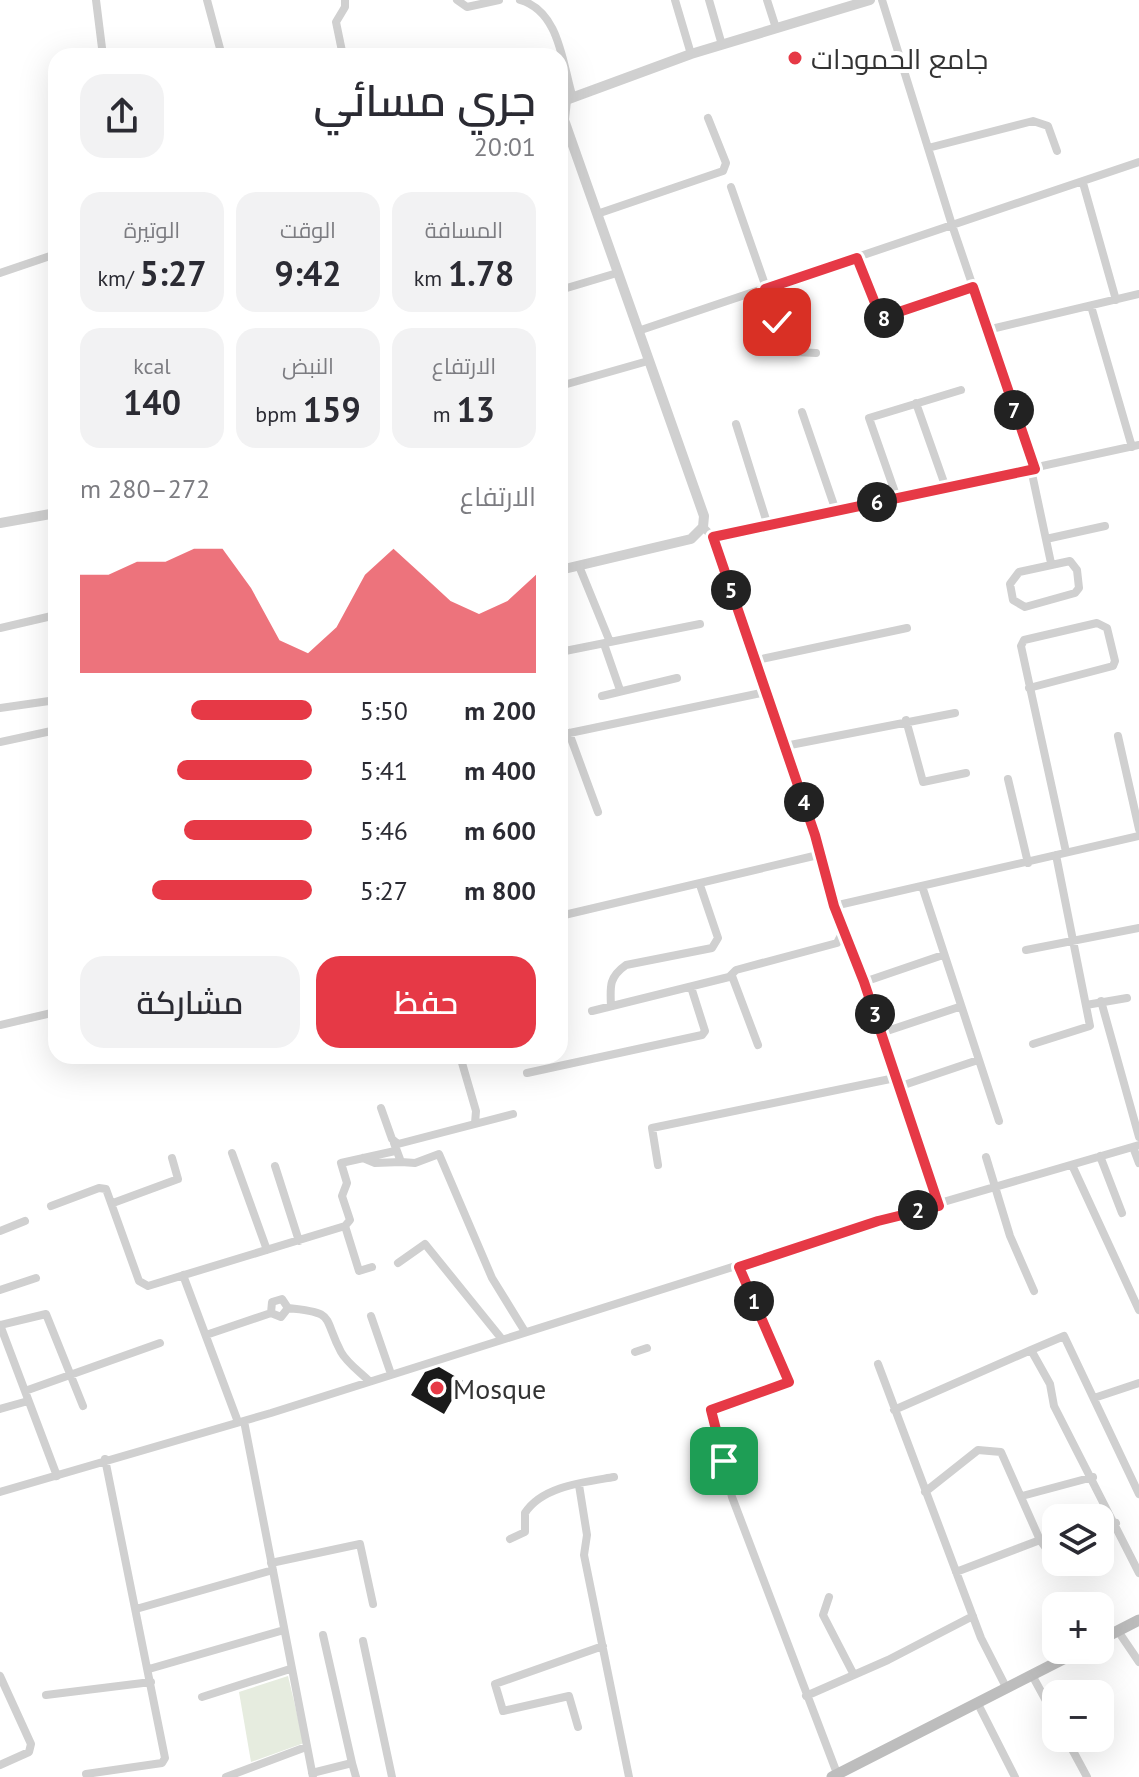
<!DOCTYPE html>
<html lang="ar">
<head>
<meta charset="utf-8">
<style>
  body { margin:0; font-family:"PT Sans",Cairo,sans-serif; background:#f2f2f3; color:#2b2b33; direction:rtl; height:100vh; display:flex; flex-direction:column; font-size:30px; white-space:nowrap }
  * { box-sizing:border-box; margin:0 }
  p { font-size:26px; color:#7c7c81 }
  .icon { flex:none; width:44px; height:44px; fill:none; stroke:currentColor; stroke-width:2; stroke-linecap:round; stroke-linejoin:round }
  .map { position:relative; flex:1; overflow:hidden; direction:ltr }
  .details { position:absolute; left:48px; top:48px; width:520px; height:1016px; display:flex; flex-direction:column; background:#fff; border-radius:24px; box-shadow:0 8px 32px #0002; direction:rtl }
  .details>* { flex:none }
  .fabs { position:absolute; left:1042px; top:1504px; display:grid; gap:16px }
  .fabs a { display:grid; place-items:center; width:72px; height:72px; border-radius:16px; background:#fff; box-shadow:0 8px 32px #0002; font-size:40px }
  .pin { position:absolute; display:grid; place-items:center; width:68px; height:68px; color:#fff; margin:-34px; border-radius:16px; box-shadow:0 4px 12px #0006 }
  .km { position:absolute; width:40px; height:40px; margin:-20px; border-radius:50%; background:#222; color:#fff; font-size:22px; line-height:40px; text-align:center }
  .round { display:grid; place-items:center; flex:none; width:84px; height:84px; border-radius:24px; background:#f2f2f3 }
  .summary { display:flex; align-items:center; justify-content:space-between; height:136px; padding:0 32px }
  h1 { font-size:44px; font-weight:600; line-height:60px }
  .metrics { display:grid; grid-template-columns:repeat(3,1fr); gap:12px; height:136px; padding:8px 32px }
  .metrics div { display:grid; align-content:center; border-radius:20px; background:#f2f2f3; text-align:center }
  .metrics b { font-size:34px; font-weight:600 }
  .metrics small { font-size:22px; font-weight:400 }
  .metrics p { font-size:22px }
  .chart { height:224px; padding:16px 32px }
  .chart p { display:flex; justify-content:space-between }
  .chart svg { width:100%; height:144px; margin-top:8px; fill:#e63946; opacity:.7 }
  .primary-button { display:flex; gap:16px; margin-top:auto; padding:16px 32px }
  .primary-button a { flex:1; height:92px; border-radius:24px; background:#e63946; color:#fff; font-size:32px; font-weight:600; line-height:92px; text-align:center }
  .primary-button a+a { background:#f2f2f3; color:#2b2b33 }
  ul { padding:0 32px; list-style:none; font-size:26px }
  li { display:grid; grid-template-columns:128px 96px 1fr; align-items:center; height:60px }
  li i { height:20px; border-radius:10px; background:#e63946 }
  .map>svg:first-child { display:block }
</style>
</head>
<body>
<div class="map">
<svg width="1139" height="1777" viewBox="0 0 1139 1777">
  <rect width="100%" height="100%" fill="#fff"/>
  <!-- green -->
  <path fill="#e6ecdf" d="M 288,1676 L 304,1743 L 251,1762 L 239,1692 Z"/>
  <!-- building -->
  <path fill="#1a1a1a" d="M 439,1367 L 463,1381 L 444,1414 L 411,1395 L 425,1372 Z"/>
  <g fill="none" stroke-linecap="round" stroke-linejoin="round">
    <!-- minor -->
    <path stroke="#d0d0d0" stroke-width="8" d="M 96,0 L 103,56
      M 207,0 L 222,56
      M 457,0 L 467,7 L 499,0
      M 520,0 C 559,11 562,61 572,95
      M 675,0 L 691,54
      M 709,0 L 722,45
      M 767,0 L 776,28
      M 882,0 L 952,225 L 1035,469
      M 343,56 L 336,22 L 345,7 L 345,0
      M 928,148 L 1033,121 L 1048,126 L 1057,151
      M 1083,183 L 1116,300
      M 731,187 L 784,339 L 795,352 L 816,353
      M 597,214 L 723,171 L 726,163 L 708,118
      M 857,258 L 881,318 L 973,287
      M 0,273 L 56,254
      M 560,290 L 617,273
      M 1091,306 L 1132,447
      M 987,330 L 1139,294
      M 638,331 L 1139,162
      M 560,386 L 648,361
      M 916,403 L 946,488
      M 802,412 L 836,511
      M 736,424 L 768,526
      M 1031,469 L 1051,563
      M 897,498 L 869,418 L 961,390
      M 703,527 L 713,537 C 787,761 863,982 939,1206
      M 713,537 L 1139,445
      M 1046,539 L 1105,526
      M 1070,561 L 1077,570 L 1079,588 L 1075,593 L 1025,607 L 1013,600 L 1010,584 L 1019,572 Z
      M 579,566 L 610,642
      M 0,628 L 56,615
      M 604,644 L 620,690
      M 560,652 L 700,624
      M 757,660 L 907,628
      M 1029,688 L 1113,666 L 1115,661 L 1107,628 L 1097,623 L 1024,640 L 1021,646 L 1066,852
      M 602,696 L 677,678
      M 0,708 L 56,700
      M 906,720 L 923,782 L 966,773
      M 569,733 L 598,812
      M 560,735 L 766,692
      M 1118,736 L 1139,829
      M 0,742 L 56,730
      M 785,746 L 955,713
      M 1008,779 L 1028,863
      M 922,886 L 999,1121
      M 834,906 L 1139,836
      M 560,916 L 818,855
      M 1026,950 L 1139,928
      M 732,976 L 758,1045
      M 864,982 L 943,955
      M 1101,1001 L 1139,1137
      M 1086,1005 L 1127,998
      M 611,1006 C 610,986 609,977 626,965 L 712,948 L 718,938 L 700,885
      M 592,1011 L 729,977 L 736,970 L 837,943 L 845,928
      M 0,1025 L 56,1012
      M 881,1033 L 959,1007
      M 1033,1044 L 1090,1026 L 1056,855
      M 460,1056 L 476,1111 L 475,1123
      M 527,1073 L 702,1035 L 705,1031 L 691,987
      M 898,1087 L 978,1060
      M 381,1108 L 392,1139 L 398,1144 L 513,1114
      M 394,1143 L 401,1162 L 415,1163 L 439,1154 L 492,1278 L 524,1330
      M 1133,1147 L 1139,1163
      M 232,1153 L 267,1250
      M 1100,1156 L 1122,1213
      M 986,1157 L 1010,1236 L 1034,1291
      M 363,1158 L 375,1163 L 401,1162
      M 658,1165 L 652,1128 L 895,1078
      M 1072,1165 L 1139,1310
      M 275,1166 L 299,1241
      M 113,1203 L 178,1179 L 172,1158
      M 51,1206 L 99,1188 L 106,1189 L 139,1281 L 148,1286 L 345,1226 L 350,1220 L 342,1196 L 347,1183 L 341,1163 L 395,1151
      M 345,1226 L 359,1271 L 372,1267
      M 0,1231 L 25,1221
      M 398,1263 L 425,1244 L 501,1338
      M 739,1267 L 789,1382 L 711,1410 L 732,1497 L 838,1776
      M 183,1275 L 238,1422
      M 0,1290 L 36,1278
      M 288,1308 L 281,1317 L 271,1313 L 272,1302 L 282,1299 L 288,1308 C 337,1313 322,1316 341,1352 C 347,1363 360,1372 369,1381
      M 371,1316 L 391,1374
      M 0,1325 L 57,1476
      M 0,1325 L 46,1314 L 83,1406
      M 206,1335 L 271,1313
      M 1031,1350 L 1064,1336 L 1139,1494
      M 635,1352 L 647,1348
      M 878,1364 L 981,1638 L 1007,1689
      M 25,1391 L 160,1343
      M 1094,1398 L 1139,1383
      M 0,1409 L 28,1401
      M 894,1410 L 1031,1350 L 1050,1384 L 1054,1406 L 1139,1573
      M 244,1421 L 313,1777
      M 579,1485 L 587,1535 L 584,1555 L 629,1777
      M 0,1492 L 271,1413 L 878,1221 L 1139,1145
      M 925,1492 L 978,1450 L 1001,1452 L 1040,1540 L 1049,1552 L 1056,1550
      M 1022,1496 L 1093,1477
      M 1100,1531 L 1116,1523
      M 510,1539 L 525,1532 L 525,1513 C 542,1486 585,1482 614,1477
      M 271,1563 L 360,1544 L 373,1604
      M 956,1572 L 1040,1540
      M 829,1597 L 823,1615 L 854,1675
      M 136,1609 L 273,1570
      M 1118,1631 L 1139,1662
      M 363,1641 L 392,1777
      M 149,1669 L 284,1630
      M 1032,1675 L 1056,1719
      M 0,1676 L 31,1744 L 29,1752 L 0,1765
      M 46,1695 L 151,1682
      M 806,1696 L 888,1660 L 973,1616
      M 202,1697 L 290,1669
      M 978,1704 L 1015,1777
      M 578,1727 L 569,1696 L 503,1711 L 495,1684 L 603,1646
      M 1066,1738 L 1087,1777
      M 352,1763 L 356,1777
      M 312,1773 L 352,1763 L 323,1635
      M 86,1774 L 162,1763 L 165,1758 L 105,1459
      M 226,1777 L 306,1747"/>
    <!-- tertiary -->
    <path stroke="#d0d0d0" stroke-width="10" d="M 0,523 L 56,513
      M 560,570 L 691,539 L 703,527 L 704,516 L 564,120 L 566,100 L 691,54 L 870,0"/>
    <!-- secondary -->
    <path stroke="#bdbdbd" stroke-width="11" d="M 1100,1640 L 1139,1620
      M 832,1777 L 1081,1650"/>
  </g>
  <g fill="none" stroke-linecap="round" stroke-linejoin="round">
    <!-- route casing -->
    <g stroke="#fff" stroke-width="16">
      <path id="route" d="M 724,1461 L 711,1410 L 789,1382 L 739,1267 L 878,1221 L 939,1206 L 864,982 L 834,906 L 815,835 L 713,537 L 1035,469 L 973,287 L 881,318 L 857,258 L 765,289 L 777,322"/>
    </g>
    <!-- route -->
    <use href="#route" stroke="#e63946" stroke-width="10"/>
  </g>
  <!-- markers -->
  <g fill="#e63946" stroke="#fff" stroke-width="3">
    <circle cx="795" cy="58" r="8"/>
    <circle cx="437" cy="1388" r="8"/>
  </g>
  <g text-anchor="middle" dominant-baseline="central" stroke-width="8" stroke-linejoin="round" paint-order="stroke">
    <!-- poi labels -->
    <g font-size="28" fill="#333" stroke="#fff" text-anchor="start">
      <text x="811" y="58">جامع الحمودات</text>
      <text x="453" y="1388">Mosque</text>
    </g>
  </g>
</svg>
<div class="fabs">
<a><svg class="icon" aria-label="layers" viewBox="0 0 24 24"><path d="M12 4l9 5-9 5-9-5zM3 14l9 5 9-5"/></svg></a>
<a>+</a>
<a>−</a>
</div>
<div class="pin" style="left:724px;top:1461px;background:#1e9e55"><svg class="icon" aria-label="arrive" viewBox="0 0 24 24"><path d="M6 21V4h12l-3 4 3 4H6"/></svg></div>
<div class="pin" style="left:777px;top:322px;background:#d93025"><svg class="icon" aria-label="check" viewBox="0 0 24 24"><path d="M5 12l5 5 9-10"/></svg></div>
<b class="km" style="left:754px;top:1301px">1</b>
<b class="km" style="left:918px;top:1210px">2</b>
<b class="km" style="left:875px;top:1014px">3</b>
<b class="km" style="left:804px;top:802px">4</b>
<b class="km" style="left:731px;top:590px">5</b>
<b class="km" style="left:877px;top:502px">6</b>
<b class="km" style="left:1014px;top:410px">7</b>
<b class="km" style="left:884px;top:318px">8</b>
<section class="details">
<div class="summary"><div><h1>جري مسائي</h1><p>20:01</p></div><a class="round"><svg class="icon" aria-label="share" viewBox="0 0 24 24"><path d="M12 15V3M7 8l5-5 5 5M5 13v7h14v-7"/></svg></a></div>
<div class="metrics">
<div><p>المسافة</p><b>1.78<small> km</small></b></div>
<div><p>الوقت</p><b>9:42</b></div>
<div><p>الوتيرة</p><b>5:27<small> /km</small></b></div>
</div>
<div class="metrics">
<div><p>الارتفاع</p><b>13<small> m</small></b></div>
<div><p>النبض</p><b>159<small> bpm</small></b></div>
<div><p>kcal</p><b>140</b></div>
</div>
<div class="chart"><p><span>الارتفاع</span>272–280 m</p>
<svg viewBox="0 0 160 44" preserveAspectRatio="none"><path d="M0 44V14L10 14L20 10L30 10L40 6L50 6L60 18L70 34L80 38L90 30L100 14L110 6L120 14L130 22L140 26L150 22L160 14V44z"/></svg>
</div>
<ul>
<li><b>200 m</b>5:50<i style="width:52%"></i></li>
<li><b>400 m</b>5:41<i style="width:58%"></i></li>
<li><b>600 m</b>5:46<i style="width:55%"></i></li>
<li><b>800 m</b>5:27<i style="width:69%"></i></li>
</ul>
<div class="primary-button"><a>حفظ</a><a>مشاركة</a></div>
</section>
</div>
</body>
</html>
